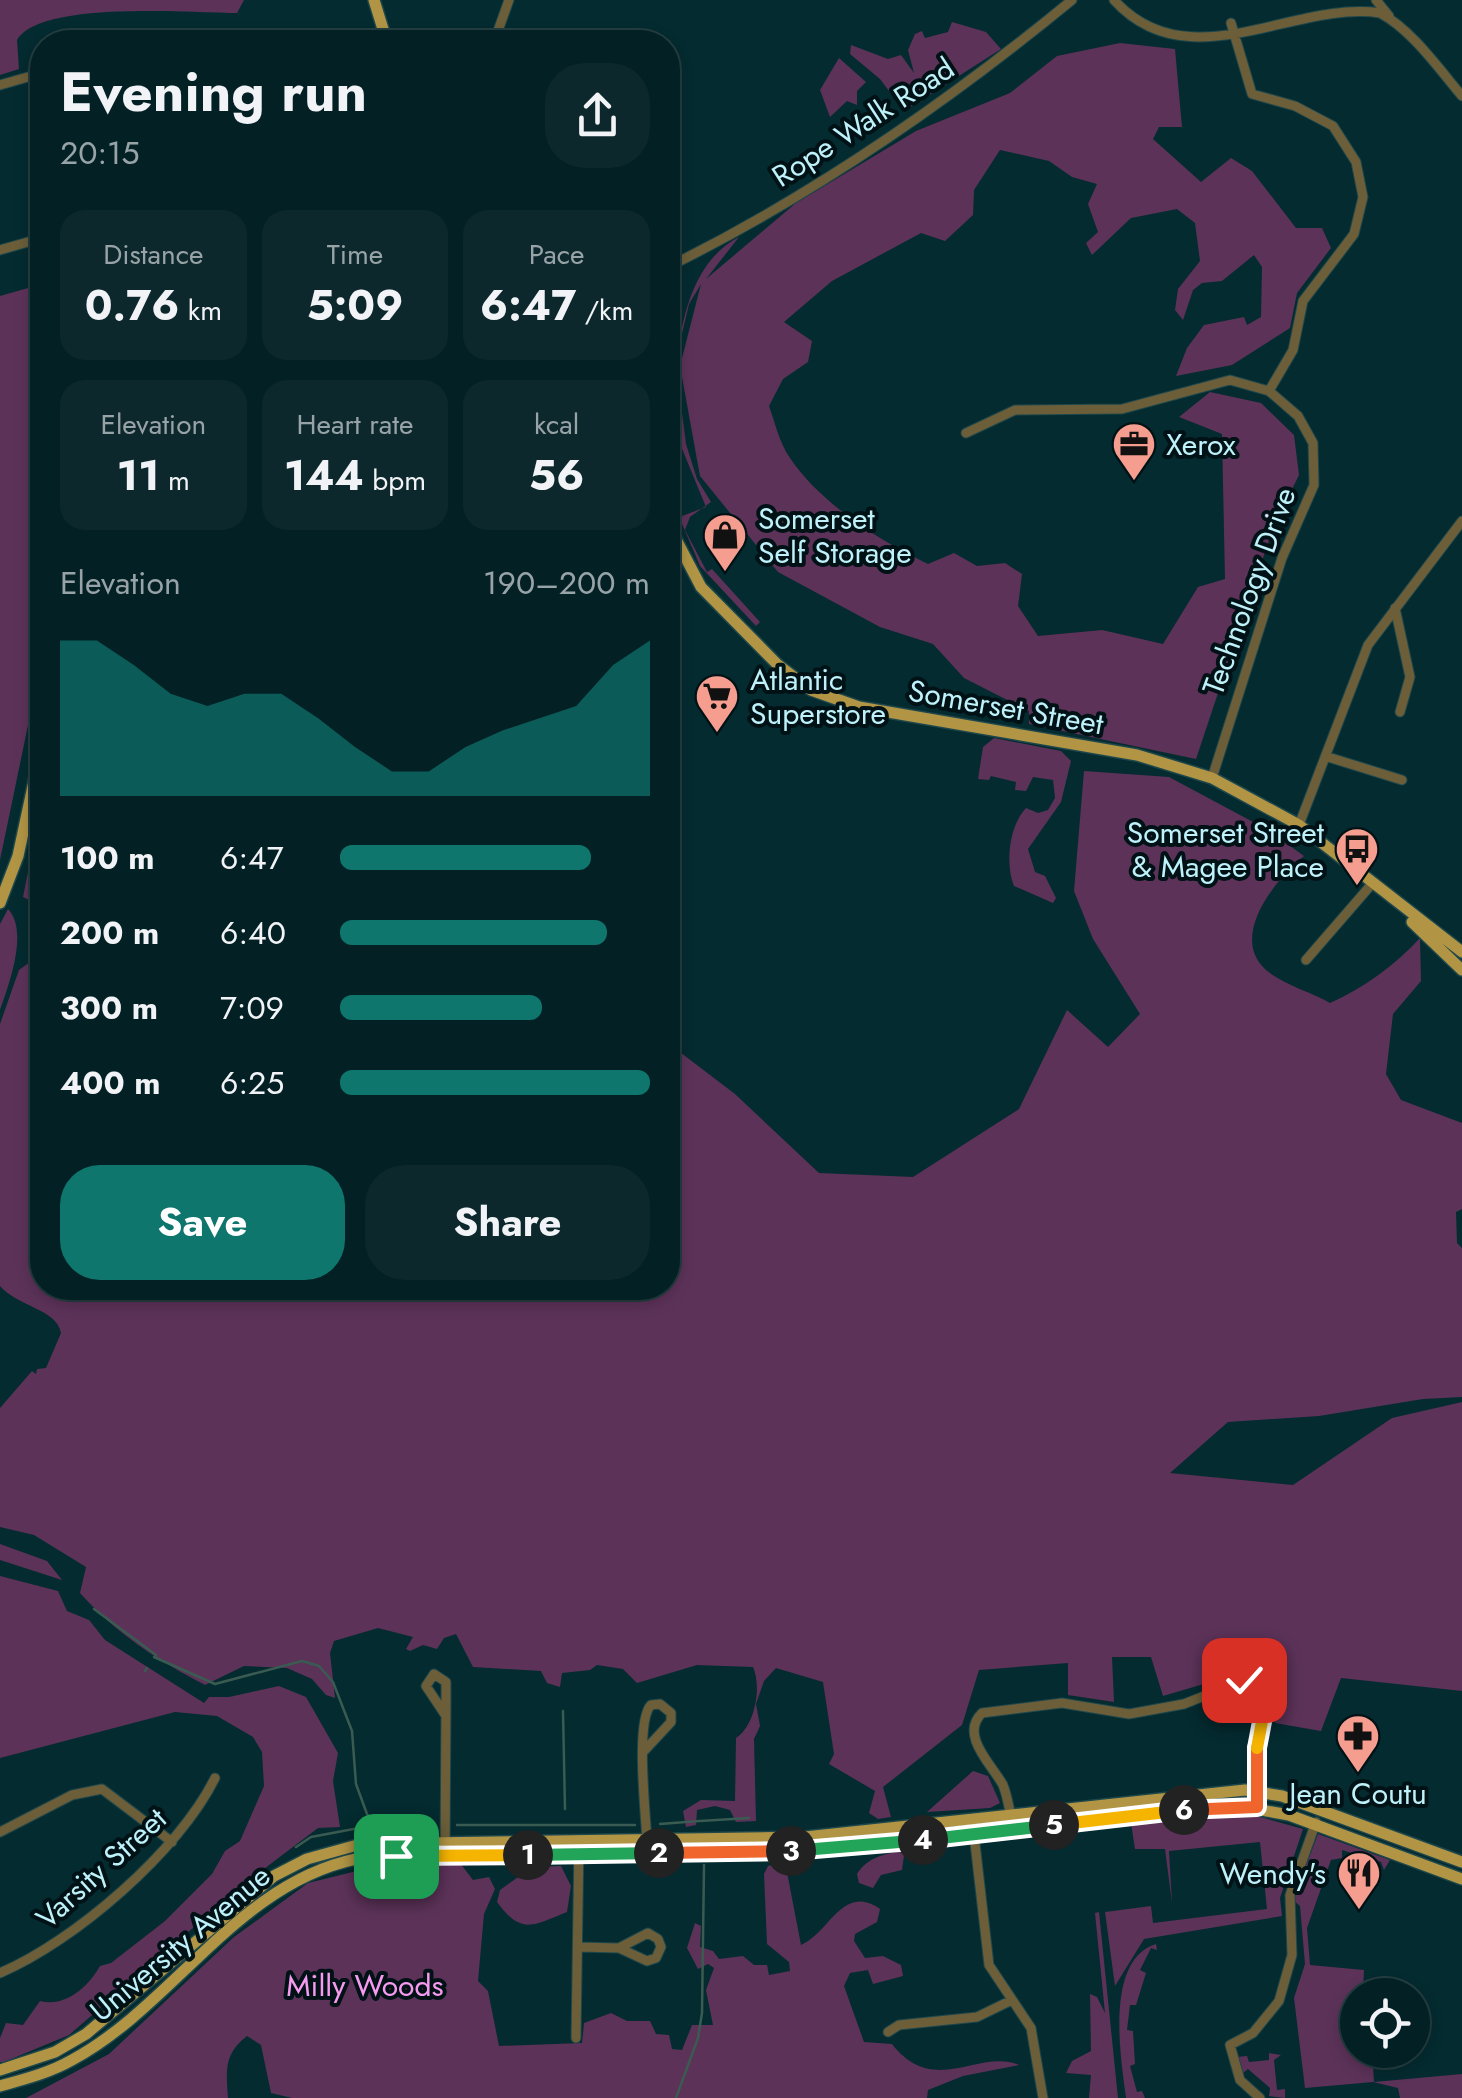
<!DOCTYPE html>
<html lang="en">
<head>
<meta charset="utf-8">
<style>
  body { margin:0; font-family:Jost,sans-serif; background:#0d282c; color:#f1f3f6; height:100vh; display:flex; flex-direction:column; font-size:38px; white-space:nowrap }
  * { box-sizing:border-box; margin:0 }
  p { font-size:32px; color:#97a3a6 }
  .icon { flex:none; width:55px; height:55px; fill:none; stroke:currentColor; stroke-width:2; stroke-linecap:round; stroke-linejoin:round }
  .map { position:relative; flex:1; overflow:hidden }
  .sheet { position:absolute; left:30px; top:30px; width:650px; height:1270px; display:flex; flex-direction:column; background:#032024; border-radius:40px; box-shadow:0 5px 15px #0003,0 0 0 2px #243e41 }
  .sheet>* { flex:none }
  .controls { position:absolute; left:1340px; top:1978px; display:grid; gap:20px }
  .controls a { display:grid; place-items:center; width:90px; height:90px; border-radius:50%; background:#032024; box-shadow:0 5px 15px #0003,0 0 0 2px #243e41; font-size:50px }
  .pin { position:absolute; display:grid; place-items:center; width:85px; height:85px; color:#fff; margin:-42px; border-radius:20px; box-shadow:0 5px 15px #0006 }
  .km { position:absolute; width:50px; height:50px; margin:-25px; border-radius:50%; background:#222; color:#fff; font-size:28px; line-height:50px; text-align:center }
  .round { display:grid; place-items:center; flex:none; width:105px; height:105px; border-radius:40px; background:#0d282c }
  .overview { display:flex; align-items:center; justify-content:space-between; height:170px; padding:0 30px }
  h1 { font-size:55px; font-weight:700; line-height:75px }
  .metrics { display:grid; grid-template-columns:repeat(3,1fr); gap:15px; height:170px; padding:10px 30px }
  .metrics div { display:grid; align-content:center; border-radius:25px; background:#0d282c; text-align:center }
  .metrics b { font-size:42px; font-weight:700 }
  .metrics small { font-size:28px; font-weight:400 }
  .metrics p { font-size:28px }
  .chart { height:280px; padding:20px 30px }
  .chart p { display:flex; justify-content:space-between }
  .chart svg { width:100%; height:180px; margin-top:10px; fill:#0f766e; opacity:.7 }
  .button { display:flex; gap:20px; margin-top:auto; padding:20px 30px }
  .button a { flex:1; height:115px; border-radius:40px; background:#0f766e; color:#fff; font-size:40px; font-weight:700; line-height:115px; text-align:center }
  .button a+a { background:#0d282c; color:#f1f3f6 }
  ul { padding:0 30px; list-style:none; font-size:32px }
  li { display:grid; grid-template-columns:160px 120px 1fr; align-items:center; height:75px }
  li i { height:25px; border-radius:12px; background:#0f766e }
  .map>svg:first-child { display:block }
</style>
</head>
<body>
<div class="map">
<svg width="1462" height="2098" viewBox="0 0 1462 2098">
  <rect width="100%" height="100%" fill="#042b30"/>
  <!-- green -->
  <path fill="#5c3259" d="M 0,0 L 244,0 L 237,13 C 191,13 41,0 17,40 L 19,69 L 0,75 Z
    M 952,22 L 986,32 L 1001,49 L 904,111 L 880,79 L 850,54 L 851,45 L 888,59 L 901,55 L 914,73 L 908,50 L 915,34 L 922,31 L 925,38 L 948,32 Z
    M 1120,43 L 1175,49 L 1182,127 L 1159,127 L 1153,139 L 1201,182 L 1231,158 L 1252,171 L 1296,228 L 1322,228 L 1331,248 L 1297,293 L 1290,328 L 1232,365 L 1176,376 L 1187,348 L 1204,325 L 1244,317 L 1247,325 L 1261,317 L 1262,267 L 1254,255 L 1222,281 L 1202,283 L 1193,290 L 1183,320 L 1175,310 L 1178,289 L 1200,261 L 1195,223 L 1177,209 L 1131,218 L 1092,255 L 1086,243 L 1098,232 L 1088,204 L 1097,184 L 1072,177 L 1049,161 L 1000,150 L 974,190 L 973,215 L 945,241 L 921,233 L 832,281 L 784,322 L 812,341 L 808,362 L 783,379 L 769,406 C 775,423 780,444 790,458 C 820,503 880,541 928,564 L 954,553 L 977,566 L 1005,563 L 1022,574 L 1018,606 L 1038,636 L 1102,630 L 1163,644 L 1198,587 L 1225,579 L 1222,434 L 1179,417 L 1210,392 L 1261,403 L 1294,435 L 1299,475 L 1273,528 L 1196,759 L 1029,724 L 1029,711 L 964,678 L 933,644 L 880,627 L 778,572 L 700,476 L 680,366 L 701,284 L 689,304 L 678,351 C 684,307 698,258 739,237 L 706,279 L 796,203 L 916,131 L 1010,93 L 1057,56 Z
    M 839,58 L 866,82 L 857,91 L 857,105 L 847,101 L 830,117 L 820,90 Z
    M 42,284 L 42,658 L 0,860 L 0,296 Z
    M 676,367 L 686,444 L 697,479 L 711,502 L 690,517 L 685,530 L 707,572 L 712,569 L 760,622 L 756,626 L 700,566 L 668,491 L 668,483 L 682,516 L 706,507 L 678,439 Z
    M 994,738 L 1061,751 L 1071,761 L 1061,802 L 1028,849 L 1035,872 L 1045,876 L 1056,898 L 1053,903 L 1014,886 C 1005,864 1009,826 1026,808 L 1038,813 L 1048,810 L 1055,798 L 1053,780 L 1033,777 L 1026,791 L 1015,790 L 1016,782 L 991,776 L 989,780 L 978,779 L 983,747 Z
    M 1084,771 L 1169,777 L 1268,830 L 1304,856 C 1277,878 1228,936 1266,970 C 1282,984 1311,992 1330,1003 C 1364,988 1395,965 1420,938 L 1421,981 L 1393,1014 L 1386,1074 L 1401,1100 L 1462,1123 L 1462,1209 L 1456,1212 L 1457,1243 L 1462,1248 L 1462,1397 L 1423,1399 L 1319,1416 L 1228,1422 L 1170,1473 L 1293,1485 L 1392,1418 L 1462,1402 L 1462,1691 L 1341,1678 L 1321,1731 L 1275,1723 L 1280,1700 L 1258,1668 L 1163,1696 L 1151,1657 L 1112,1657 L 1114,1702 L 1068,1695 L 1068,1663 L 979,1670 L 962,1725 L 883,1787 L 891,1817 L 878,1819 L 869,1813 L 875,1791 L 829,1764 L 834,1754 L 823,1682 L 776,1668 L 764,1681 L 756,1704 L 760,1726 L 754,1739 L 756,1821 L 736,1822 L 730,1810 L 715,1806 L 697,1810 L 696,1825 L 686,1827 L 683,1811 L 701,1800 L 735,1801 L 736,1738 C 755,1726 762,1687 753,1667 L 697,1665 L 637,1683 L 623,1669 L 597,1665 L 590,1670 L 562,1673 L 560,1687 L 547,1683 L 541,1671 L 473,1667 L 456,1634 L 444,1638 L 437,1649 L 423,1645 L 410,1651 L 406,1649 L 413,1637 L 378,1628 L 334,1641 L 330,1653 L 335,1698 L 326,1695 L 312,1679 L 287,1668 L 244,1666 L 205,1685 C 157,1660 117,1634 80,1593 L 86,1567 L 34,1535 L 0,1527 L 0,1408 L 32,1371 L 36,1374 L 37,1369 L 46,1368 L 61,1333 C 57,1309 18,1307 0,1286 L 0,1024 L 19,970 L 34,959 L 42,919 L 42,1288 L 668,1288 L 668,1043 L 735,1094 L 819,1173 L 913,1177 L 1019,1109 L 1067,1010 L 1108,1047 L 1140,1014 L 1093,939 L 1074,891 Z
    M 42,802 L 42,906 L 23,897 Z
    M 8,909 C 29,931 9,984 0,1010 L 0,924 Z
    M 0,1544 L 47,1561 L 62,1580 L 0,1560 Z
    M 0,1576 L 58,1591 L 67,1611 L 89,1620 L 105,1640 L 204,1703 L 209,1697 L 229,1697 L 279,1686 L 306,1697 L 338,1753 L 333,1781 L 340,1827 L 318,1828 L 239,1888 L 69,2035 L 4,2062 L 0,2062 L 0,2038 L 6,2023 L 23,2025 L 40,2001 C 65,2008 89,1986 100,1966 L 111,1963 L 165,1921 L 212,1874 L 225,1851 L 240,1841 L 264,1786 L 262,1752 L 253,1737 L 217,1716 L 175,1712 L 0,1758 Z
    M 973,1771 L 988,1776 L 1000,1803 L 990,1808 L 927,1812 Z
    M 1246,1813 L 1303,1829 L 1280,1898 L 1282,1916 L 1144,1939 L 1115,1986 L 1105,1912 L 1151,1906 L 1153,1923 L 1267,1909 L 1260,1842 L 1169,1851 L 1172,1903 L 1165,1849 L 1135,1849 L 1131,1823 Z
    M 1318,1834 L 1390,1860 L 1384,1870 L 1381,1862 L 1342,1850 L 1342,1858 L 1331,1860 L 1307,1928 L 1310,1965 L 1364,1970 L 1363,1992 L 1369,1995 L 1358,1995 L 1358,2050 L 1372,2050 L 1374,2082 L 1462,2074 L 1462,2098 L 1400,2098 L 1398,2088 L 1373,2082 L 1305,2088 L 1294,1998 L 1305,1964 L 1300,1906 L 1293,1900 Z
    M 899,1851 L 904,1855 L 902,1870 L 881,1875 L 873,1888 L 859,1883 L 857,1874 C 867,1858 882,1855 899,1851 Z
    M 460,1863 L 473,1880 L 489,1877 L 495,1889 L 484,1914 L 478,1981 L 488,1991 L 499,2046 L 582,2043 L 584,2023 L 611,2013 L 627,2021 L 650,2021 L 656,2034 L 669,2035 L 672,2049 L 682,2050 L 692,2025 L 713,2025 L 706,1990 L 714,1968 L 708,1964 L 698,1969 L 687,1948 L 695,1923 L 701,1926 L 700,1947 L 713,1951 L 719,1959 L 743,1956 L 754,1965 L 767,1965 L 769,1975 L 790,1971 L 789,1962 L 767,1944 L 764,1874 L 768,1866 L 776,1864 L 787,1872 L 801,1945 C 830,1933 842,1883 880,1909 L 877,1922 L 855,1934 L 854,1941 L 865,1958 L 883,1956 L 901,1965 L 903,1976 L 873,1984 L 868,1970 L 850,1973 L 844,1986 L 864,2042 L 892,2044 C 934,2098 979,2048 1019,2065 L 963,2076 L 928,2090 L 927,2098 L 292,2098 L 271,2093 L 261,2045 L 247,2036 C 224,2054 226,2070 228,2098 L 26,2098 L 109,2054 L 234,1937 L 308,1883 L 373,1867 Z
    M 561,1866 L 571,1886 L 567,1912 C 532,1926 521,1935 497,1902 L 500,1890 L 532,1867 Z
    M 1099,1912 L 1118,2098 L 1089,2098 L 1091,2075 L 1066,2073 L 1072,2061 L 1091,2051 L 1090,1994 L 1097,1997 L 1105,2013 L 1095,1913 Z
    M 1156,1944 L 1157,1950 L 1151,1948 L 1140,1970 L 1146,1973 L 1136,2005 L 1130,2005 L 1127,2030 L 1133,2031 L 1135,2064 L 1130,2066 L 1137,2092 L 1142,2091 L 1145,2098 L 1126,2098 C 1121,2059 1104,1960 1156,1944 Z
    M 1269,2053 L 1281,2055 L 1274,2060 L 1277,2090 L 1285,2089 L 1285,2098 L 1269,2096 L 1270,2088 L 1248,2069 L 1243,2073 L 1237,2057 L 1247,2056 L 1249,2062 L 1269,2060 Z"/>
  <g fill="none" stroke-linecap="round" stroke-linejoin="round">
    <!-- stream -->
    <path stroke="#3a5b51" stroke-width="2.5" d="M 94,1609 L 156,1655
      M 154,1657 L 215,1684 L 302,1661 L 319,1666 L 333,1682 L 352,1731 L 356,1784 L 367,1814 L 375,1823 L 387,1826 L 434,1825
      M 145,1671 L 147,1668
      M 563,1711 L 565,1809
      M 700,1821 L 749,1818
      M 660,1824 L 699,1821
      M 457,1825 L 635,1825
      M 296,1847 L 311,1837 L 375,1825
      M 676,2098 L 698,2038 L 702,2013 L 704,1865"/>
    <!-- minor casing -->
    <g stroke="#1e474c" stroke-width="11">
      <path id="minor" d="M 1114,0 C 1188,82 1294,0 1380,13 C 1411,29 1439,69 1462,96
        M 1376,0 L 1389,16
        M 1231,23 L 1252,94 L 1295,106 L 1333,126 L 1356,162 L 1363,197 L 1354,234 L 1303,301 L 1293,350 L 1269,391
        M 494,42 L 509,0
        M 0,85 L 42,73
        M 0,250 L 42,238
        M 668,267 C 812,196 948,102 1072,0
        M 966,433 L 1015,410 L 1122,409 L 1230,380 L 1269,391 L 1298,416 L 1313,443 L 1314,485 L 1282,558 L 1212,778
        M 1395,608 L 1410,677 L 1400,712
        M 1328,757 L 1402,780
        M 1299,825 L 1368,645 L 1462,521
        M 1306,960 L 1371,885
        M 644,1751 L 671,1722 L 671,1713 L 660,1704 L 651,1705 C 635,1721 646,1816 647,1842
        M 1011,1817 C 1009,1807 1007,1795 1003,1785 C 992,1765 959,1735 982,1713 L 1062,1703 L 1129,1714 L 1184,1704 L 1247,1679 L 1259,1684 L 1267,1698 L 1257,1748 L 1257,1807
        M 973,1826 L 989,1965 L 1031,2028 L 1043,2098
        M 0,1832 L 72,1795 L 102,1789 L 172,1842
        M 445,1854 L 446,1706 L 446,1682 L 434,1674 L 426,1686 L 446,1716
        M 578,1947 L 619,1948 L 647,1961 L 656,1958 L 661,1947 L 658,1939 L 648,1933 L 619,1948
        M 0,1973 C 75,1941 179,1851 215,1778
        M 888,2032 L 899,2025 L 977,2017 L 1012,2000
        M 576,2038 L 579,1840
        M 1260,2098 L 1240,2080 L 1230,2045 L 1253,2033 L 1279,2001 L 1292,1955 L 1290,1895 L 1316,1822"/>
    </g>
    <!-- major casing -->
    <g stroke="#1e474c" stroke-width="14">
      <path id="major" d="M 374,0 L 387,42
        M 668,524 L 701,587 L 777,664 L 811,690 L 859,707 L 1137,755 L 1212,778 L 1299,825 L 1462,952
        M 0,903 L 18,856 L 42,744
        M 1412,922 L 1462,970
        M 0,2070 L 55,2052 L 86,2034 L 274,1876 L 307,1859 L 361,1844 L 805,1837 L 1245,1790 L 1282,1796 L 1462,1862
        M 0,2086 C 25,2079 49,2073 72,2060 C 174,2005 237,1884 356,1859 L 791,1851 L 1232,1805 L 1289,1815 L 1462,1879"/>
    </g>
    <!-- minor -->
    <use href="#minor" stroke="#6b5e39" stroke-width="9"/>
    <!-- major -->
    <use href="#major" stroke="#b19545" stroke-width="11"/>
  </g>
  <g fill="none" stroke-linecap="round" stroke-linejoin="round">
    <!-- split-1 casing -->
    <g stroke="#fff" stroke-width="20">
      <path id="split-1" d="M 396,1856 L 528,1855"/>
    </g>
    <!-- split-2 casing -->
    <g stroke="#fff" stroke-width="20">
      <path id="split-2" d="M 528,1855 L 659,1853"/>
    </g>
    <!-- split-3 casing -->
    <g stroke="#fff" stroke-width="20">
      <path id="split-3" d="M 659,1853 L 791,1851"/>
    </g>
    <!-- split-4 casing -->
    <g stroke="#fff" stroke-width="20">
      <path id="split-4" d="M 791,1851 L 923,1840"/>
    </g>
    <!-- split-5 casing -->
    <g stroke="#fff" stroke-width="20">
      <path id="split-5" d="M 923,1840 L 1054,1825"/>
    </g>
    <!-- split-6 casing -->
    <g stroke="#fff" stroke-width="20">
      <path id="split-6" d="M 1054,1825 L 1184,1810"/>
    </g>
    <!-- split-7 casing -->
    <g stroke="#fff" stroke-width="20">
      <path id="split-7" d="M 1184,1810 L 1257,1807 L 1257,1748"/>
    </g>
    <!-- split-8 casing -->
    <g stroke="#fff" stroke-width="20">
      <path id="split-8" d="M 1244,1680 L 1256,1682 L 1267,1695 L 1257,1748"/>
    </g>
    <!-- split-1 -->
    <use href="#split-1" stroke="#f5b400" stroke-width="12"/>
    <!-- split-2 -->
    <use href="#split-2" stroke="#22a559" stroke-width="12"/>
    <!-- split-3 -->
    <use href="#split-3" stroke="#f0652b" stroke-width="12"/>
    <!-- split-4 -->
    <use href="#split-4" stroke="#22a559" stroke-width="12"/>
    <!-- split-5 -->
    <use href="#split-5" stroke="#22a559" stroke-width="12"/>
    <!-- split-6 -->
    <use href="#split-6" stroke="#f5b400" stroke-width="12"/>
    <!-- split-7 -->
    <use href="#split-7" stroke="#f0652b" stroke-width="12"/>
    <!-- split-8 -->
    <use href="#split-8" stroke="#f5b400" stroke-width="12"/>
  </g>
  <!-- icons -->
  <defs>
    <g id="office-pin" transform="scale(2.25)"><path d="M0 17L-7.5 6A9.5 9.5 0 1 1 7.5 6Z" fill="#f59d8e" stroke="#001216"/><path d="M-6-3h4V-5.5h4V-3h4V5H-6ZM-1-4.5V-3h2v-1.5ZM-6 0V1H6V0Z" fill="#111"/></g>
    <g id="shop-pin" transform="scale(2.25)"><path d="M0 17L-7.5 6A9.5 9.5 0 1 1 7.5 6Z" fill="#f59d8e" stroke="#001216"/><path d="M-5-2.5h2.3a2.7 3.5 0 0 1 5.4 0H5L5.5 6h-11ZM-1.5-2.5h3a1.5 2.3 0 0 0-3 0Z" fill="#111"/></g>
    <g id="supermarket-pin" transform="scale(2.25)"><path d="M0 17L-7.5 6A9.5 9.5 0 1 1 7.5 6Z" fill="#f59d8e" stroke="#001216"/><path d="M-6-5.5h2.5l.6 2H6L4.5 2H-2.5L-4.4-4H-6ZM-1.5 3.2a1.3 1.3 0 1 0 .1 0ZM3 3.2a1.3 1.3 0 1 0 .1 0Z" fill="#111"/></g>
    <g id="bus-pin" transform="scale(2.25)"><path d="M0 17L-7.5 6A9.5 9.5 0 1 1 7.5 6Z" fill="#f59d8e" stroke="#001216"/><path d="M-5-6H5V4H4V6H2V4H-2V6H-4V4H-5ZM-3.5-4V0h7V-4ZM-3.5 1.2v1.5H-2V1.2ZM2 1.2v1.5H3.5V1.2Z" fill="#111"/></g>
    <g id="pharmacy-pin" transform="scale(2.25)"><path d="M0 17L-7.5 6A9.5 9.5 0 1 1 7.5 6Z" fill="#f59d8e" stroke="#001216"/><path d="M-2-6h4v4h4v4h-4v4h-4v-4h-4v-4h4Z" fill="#111"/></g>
    <g id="restaurant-pin" transform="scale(2.25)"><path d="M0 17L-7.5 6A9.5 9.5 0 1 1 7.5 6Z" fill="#f59d8e" stroke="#001216"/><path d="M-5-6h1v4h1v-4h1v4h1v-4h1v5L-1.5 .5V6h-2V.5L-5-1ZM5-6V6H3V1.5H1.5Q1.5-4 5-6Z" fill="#111"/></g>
  </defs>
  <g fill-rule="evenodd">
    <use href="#office-pin" x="1134" y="444"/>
    <use href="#shop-pin" x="725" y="535"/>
    <use href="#supermarket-pin" x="717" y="696"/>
    <use href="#bus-pin" x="1357" y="849"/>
    <use href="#pharmacy-pin" x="1358" y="1736"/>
    <use href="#restaurant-pin" x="1359" y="1873"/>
  </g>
  <g text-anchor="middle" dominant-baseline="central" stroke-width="8" stroke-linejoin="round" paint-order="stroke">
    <!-- street labels -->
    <g font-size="30" fill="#bef1fa" stroke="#001216">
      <text transform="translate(863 122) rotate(-33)">Rope Walk Road</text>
      <text transform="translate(1249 591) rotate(-70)">Technology Drive</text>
      <text transform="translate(1006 707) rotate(10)">Somerset Street</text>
      <text transform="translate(101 1868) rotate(-42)">Varsity Street</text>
      <text transform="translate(180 1943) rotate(-40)">University Avenue</text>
    </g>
    <!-- poi labels -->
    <g font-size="30" fill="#bef1fa" stroke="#001216" text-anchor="start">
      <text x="1166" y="444">Xerox</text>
      <text x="758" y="518">Somerset<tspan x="758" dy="34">Self Storage</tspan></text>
      <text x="750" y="679">Atlantic<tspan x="750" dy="34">Superstore</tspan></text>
      <text x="1324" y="832" text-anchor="end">Somerset Street<tspan x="1324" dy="34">&amp; Magee Place</tspan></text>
      <text x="1358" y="1793" text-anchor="middle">Jean Coutu</text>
      <text x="1326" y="1873" text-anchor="end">Wendy's</text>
    </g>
    <!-- park labels -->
    <g font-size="30" fill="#f79aef" stroke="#001216">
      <text x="365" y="1985">Milly Woods</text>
    </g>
  </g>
</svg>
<div class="controls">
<a><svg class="icon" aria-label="locate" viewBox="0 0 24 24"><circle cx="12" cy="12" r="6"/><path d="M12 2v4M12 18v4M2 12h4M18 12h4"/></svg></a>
</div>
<div class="pin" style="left:396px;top:1856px;background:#1e9e55"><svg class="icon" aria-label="arrive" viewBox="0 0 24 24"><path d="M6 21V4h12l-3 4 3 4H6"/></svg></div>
<div class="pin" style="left:1244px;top:1680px;background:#d93025"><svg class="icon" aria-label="check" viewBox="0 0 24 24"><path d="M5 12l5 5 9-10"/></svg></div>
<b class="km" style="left:528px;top:1855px">1</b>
<b class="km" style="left:659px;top:1853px">2</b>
<b class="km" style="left:791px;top:1851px">3</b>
<b class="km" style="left:923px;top:1840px">4</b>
<b class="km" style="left:1054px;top:1825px">5</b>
<b class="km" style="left:1184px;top:1810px">6</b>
<section class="sheet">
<div class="overview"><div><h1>Evening run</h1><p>20:15</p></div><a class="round"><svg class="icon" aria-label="share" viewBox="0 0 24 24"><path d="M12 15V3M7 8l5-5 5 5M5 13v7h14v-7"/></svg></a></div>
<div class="metrics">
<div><p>Distance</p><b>0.76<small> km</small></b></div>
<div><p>Time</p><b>5:09</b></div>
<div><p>Pace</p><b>6:47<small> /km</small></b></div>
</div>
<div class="metrics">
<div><p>Elevation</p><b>11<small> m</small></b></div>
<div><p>Heart rate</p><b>144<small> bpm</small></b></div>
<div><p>kcal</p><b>56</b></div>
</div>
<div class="chart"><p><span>Elevation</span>190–200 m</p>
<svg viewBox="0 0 160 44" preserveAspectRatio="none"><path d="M0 44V6L10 6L20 12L30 19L40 22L50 19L60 19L70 25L80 32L90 38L100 38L110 32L120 28L130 25L140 22L150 12L160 6V44z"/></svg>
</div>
<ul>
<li><b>100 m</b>6:47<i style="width:81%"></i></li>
<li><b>200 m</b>6:40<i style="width:86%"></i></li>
<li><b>300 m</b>7:09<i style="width:65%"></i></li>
<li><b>400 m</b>6:25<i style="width:100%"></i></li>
</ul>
<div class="button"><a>Save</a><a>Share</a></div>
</section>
</div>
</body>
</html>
